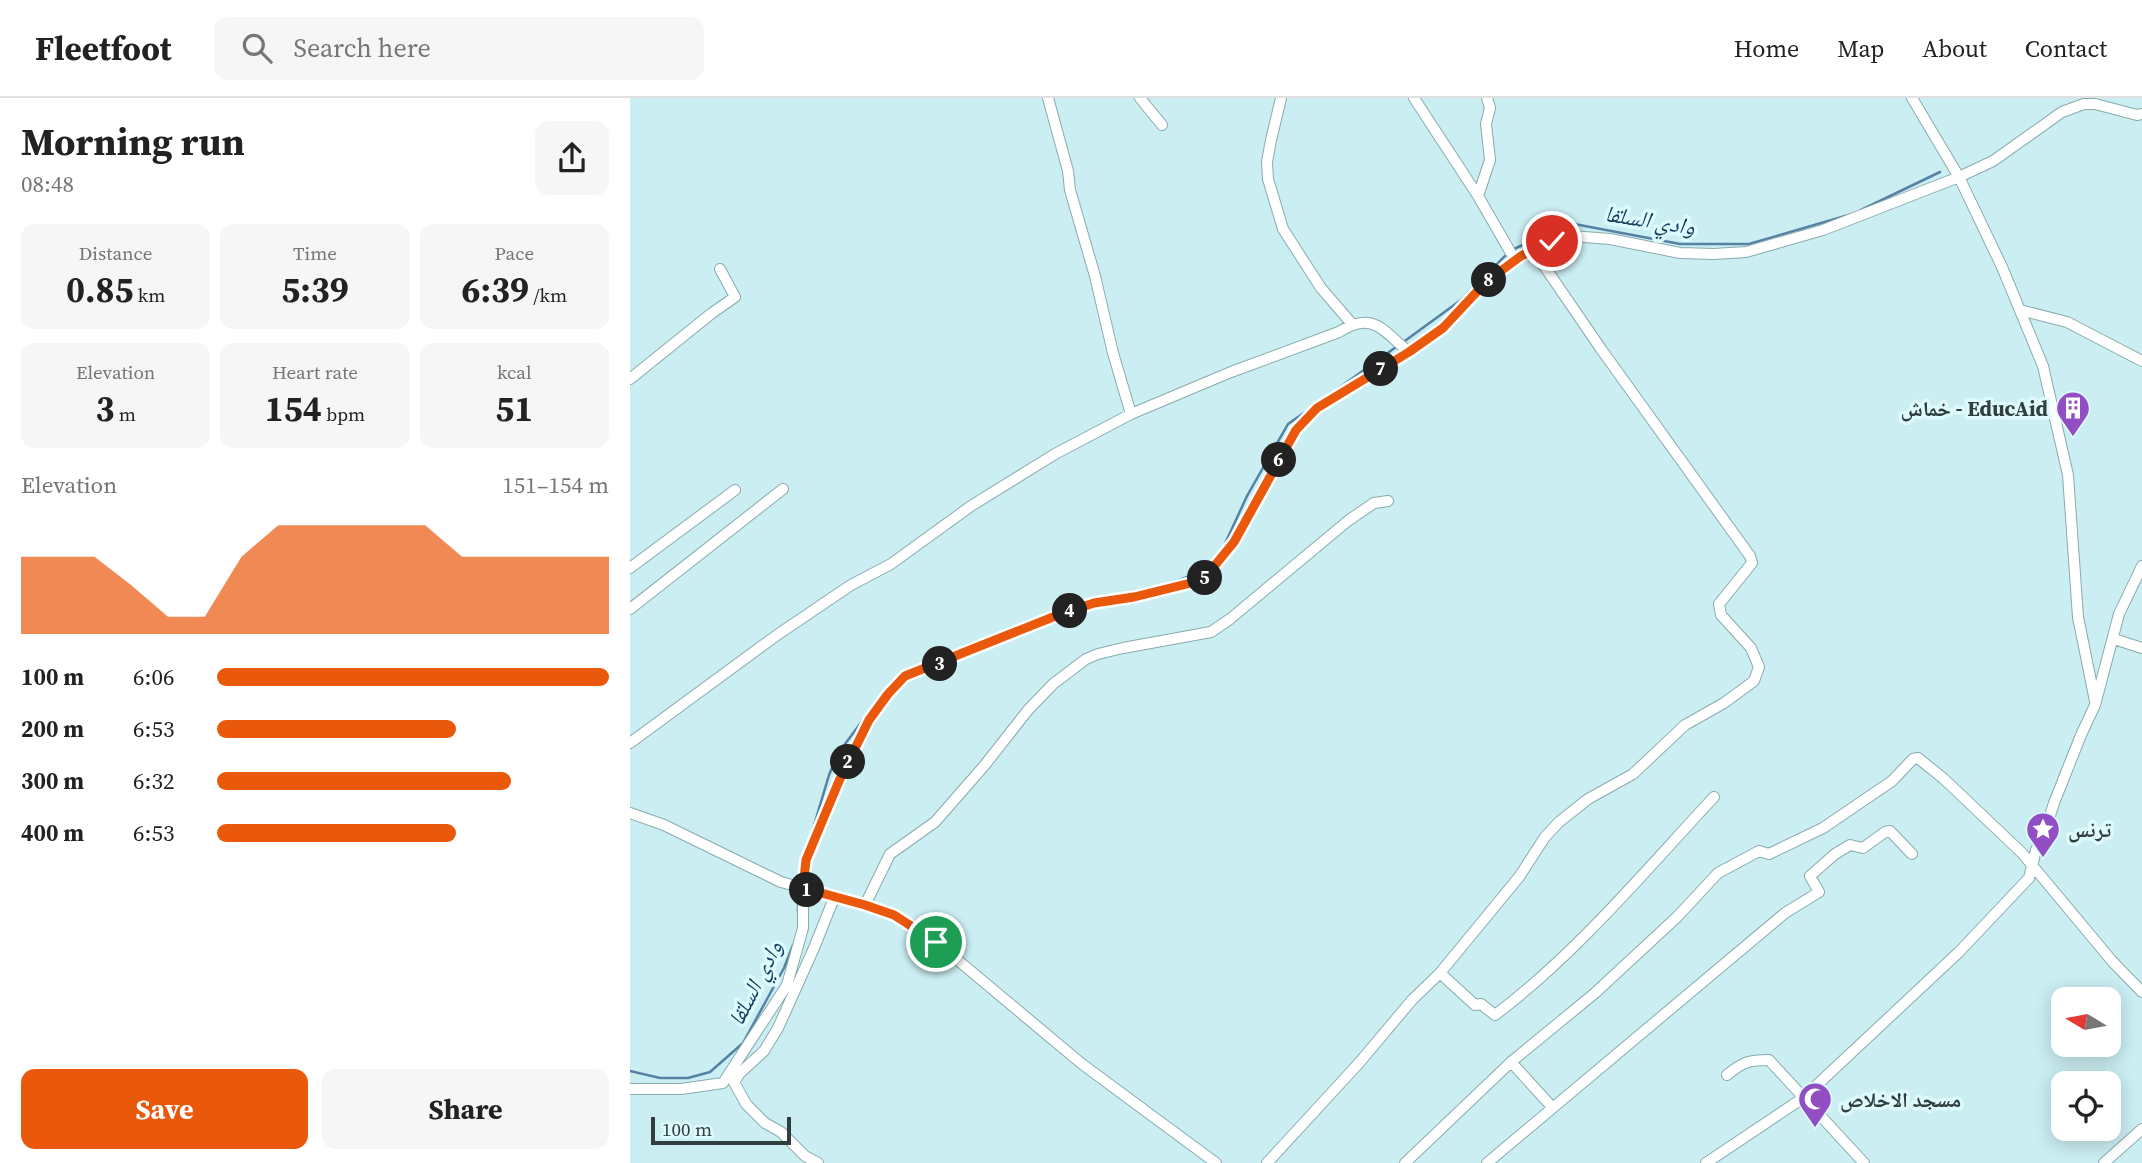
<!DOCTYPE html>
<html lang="en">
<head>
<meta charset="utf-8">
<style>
  body { margin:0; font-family:"Source Serif 4","Noto Naskh Arabic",serif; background:#f6f6f6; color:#222; height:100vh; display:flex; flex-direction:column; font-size:26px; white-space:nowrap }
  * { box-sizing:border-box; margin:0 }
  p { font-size:23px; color:#767676 }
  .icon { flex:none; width:38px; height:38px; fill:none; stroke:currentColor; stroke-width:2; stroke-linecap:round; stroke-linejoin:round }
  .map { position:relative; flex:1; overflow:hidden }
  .details { display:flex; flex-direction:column; background:#fff; width:630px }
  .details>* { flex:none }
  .needle { width:46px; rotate:280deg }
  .buttons { position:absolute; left:1421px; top:889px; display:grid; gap:14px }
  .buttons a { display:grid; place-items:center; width:70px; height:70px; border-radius:14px; background:#fff; box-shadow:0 4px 18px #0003; font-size:35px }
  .scale { position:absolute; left:21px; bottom:18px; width:140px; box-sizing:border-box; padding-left:7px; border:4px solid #303e3f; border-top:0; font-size:19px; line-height:24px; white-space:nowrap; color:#303e3f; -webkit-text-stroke:5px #ddfafd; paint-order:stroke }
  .pin { position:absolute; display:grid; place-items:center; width:60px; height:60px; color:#fff; margin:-30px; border:4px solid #fff; border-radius:50%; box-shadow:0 2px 7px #0007 }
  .km { position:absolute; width:35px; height:35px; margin:-18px; border-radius:50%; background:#222; color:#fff; font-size:19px; line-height:35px; text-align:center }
  .round { display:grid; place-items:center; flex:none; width:74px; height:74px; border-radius:14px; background:#f6f6f6 }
  .head { display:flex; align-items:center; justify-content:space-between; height:119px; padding:0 21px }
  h1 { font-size:38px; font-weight:700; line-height:52px }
  .figures { display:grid; grid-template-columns:repeat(3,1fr); gap:10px; height:119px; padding:7px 21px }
  .figures div { display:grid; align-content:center; border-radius:14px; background:#f6f6f6; text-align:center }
  .figures b { font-size:35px; font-weight:700 }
  .figures small { font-size:19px; font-weight:400 }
  .figures p { font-size:19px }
  .chart { height:196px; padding:14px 21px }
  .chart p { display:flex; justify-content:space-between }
  .chart svg { width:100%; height:126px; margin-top:7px; fill:#ea580c; opacity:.7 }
  .primary-button { display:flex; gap:14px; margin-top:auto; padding:14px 21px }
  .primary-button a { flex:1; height:80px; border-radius:14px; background:#ea580c; color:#fff; font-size:28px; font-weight:700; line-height:80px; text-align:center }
  .primary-button a+a { background:#f6f6f6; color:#222 }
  ul { padding:0 21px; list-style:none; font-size:23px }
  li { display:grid; grid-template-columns:112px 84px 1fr; align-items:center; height:52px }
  li i { height:18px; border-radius:9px; background:#ea580c }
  header { display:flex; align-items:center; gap:42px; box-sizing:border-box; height:98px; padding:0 35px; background:#fff; border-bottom:2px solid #e0e0e0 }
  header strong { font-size:33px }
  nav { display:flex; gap:38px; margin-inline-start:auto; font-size:24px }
  .search { width:490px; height:63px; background:#f6f6f6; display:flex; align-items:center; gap:18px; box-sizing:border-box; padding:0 24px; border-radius:14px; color:#767676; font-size:26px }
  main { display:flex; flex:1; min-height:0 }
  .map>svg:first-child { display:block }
</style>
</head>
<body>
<header>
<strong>Fleetfoot</strong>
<div class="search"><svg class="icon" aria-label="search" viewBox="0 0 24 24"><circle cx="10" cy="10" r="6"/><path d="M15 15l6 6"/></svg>Search here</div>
<nav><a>Home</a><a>Map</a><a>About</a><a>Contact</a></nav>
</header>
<main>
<section class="details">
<div class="head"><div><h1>Morning run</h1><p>08:48</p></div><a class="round"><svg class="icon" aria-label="share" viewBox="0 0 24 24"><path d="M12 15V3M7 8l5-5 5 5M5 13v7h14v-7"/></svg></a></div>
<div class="figures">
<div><p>Distance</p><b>0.85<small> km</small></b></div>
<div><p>Time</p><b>5:39</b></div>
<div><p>Pace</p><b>6:39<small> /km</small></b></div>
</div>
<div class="figures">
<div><p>Elevation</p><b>3<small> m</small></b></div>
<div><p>Heart rate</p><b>154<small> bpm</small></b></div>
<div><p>kcal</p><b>51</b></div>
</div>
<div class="chart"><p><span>Elevation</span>151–154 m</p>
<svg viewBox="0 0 160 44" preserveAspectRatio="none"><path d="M0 44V17L10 17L20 17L30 27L40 38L50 38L60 17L70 6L80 6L90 6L100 6L110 6L120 17L130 17L140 17L150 17L160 17V44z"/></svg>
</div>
<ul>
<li><b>100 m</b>6:06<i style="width:100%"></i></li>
<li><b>200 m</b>6:53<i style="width:61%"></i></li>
<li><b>300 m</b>6:32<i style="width:75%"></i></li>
<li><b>400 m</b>6:53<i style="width:61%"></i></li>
</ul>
<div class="primary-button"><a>Save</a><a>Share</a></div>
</section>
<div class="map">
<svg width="1512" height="1065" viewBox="0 0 1512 1065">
  <rect width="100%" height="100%" fill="#caeef2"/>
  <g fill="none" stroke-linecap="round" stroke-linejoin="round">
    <!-- stream -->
    <path stroke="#5582a4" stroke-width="2.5" d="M 1231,112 L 1310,74
      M 884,151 L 939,125 L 1050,146 L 1119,146 L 1222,116
      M 772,245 L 831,202 L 878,155
      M 695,300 L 766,249
      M 593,450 L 617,398 L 658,326 L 681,310
      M 481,498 C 508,492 561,484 580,466
      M 395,525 L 432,510 L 447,506
      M 259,588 L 269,578
      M 180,741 L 199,677 L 209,654 L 236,618
      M 168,800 L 168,814
      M 0,973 L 30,980 L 58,980 L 80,974 L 113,945 L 154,870 L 163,847"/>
    <!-- street casing -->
    <g stroke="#89abae" stroke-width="12">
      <path id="street" d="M 418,0 L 438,73 L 440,92 L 465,178 L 483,255 L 501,316
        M 510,0 L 532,27
        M 651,0 L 641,42 L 637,64 L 638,81 L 653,131 L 691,190 L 722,226
        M 784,0 L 848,98 L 885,162
        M 1282,0 L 1329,79 L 1372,169 L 1413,268 L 1438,377 L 1448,519 L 1465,603
        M 848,98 L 860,62 L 856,26 L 860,10 L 857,0
        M 941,138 L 980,141 L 1050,155 L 1084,156 L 1116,154 L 1193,132 L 1329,79 L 1363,63 L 1432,14 L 1454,6 L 1465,6 L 1507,17 L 1512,16
        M 1390,212 L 1437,224 L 1512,263
        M 0,281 L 82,215 L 105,199 L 90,171
        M 0,470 L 105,392
        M 0,511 L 153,391
        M 1484,541 L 1512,550
        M 0,645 L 147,537 L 221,487 L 261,466 L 341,408 L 425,356 L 501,316 L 601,274 L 709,234 C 743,212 753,233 779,254
        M 0,715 L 34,727 L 151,784 L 235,807 L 264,817 L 306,844 L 452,966 L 586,1065
        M 235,807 L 260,756 L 305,724 L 354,668 L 398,612 L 423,586 L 456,561 L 468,556 L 493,550 L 581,534 L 600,521 L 719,422 L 744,405 L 758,403
        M 810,875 L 845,907 L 851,906 L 865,917 C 947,855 1014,774 1084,699
        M 881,964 L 922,1009
        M 1097,977 C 1113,964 1118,962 1139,962 L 1234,1065
        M 0,991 L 51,991 L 93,985 L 157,887 L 173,830 L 173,790 L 176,762 L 209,683 L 239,622 L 258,596 L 275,578 L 428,517 L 464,505 L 504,499 L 573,482 L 604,444 L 666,332 L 687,310 L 779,254 L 813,230 L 856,184 L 891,158 L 922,143
        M 188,1065 L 175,1058 L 151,1034 L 135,1025 L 116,1006 L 104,984 L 110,975 L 134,953 L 148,930 L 184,850 L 204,800
        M 637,1065 L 729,965 L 782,902 L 810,875 L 889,779 L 915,739 L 929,724 L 958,701 L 1003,676 L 1055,627 L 1094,605 L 1124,583 L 1129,569 L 1121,550 L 1091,517 L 1089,506 L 1122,465 L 1120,458 L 971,251 L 904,153
        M 775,1065 L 881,964 L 965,895 L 1047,819 L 1088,775 L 1129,753 L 1139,756 L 1193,730 L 1262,683 L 1283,661 L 1288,660 L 1314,681 L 1392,755 L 1482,863 L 1512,894
        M 857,1065 L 1155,815 L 1189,794 L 1180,778 L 1205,756 L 1220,747 L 1233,750 L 1255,734 L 1260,733 L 1282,756
        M 1076,1065 L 1173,1000 L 1329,854 L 1399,780 L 1406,752 L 1416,730 L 1424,705 L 1451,637 L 1465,607 L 1489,516 L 1512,468
        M 1474,1065 L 1512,1031"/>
    </g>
    <!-- street -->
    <use href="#street" stroke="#fff" stroke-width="10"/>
  </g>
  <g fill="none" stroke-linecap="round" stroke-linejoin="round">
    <!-- route casing -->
    <g stroke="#fff" stroke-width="14">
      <path id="route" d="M 306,844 L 264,817 L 235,807 L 173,790 L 176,762 L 209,683 L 239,622 L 258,596 L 275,578 L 428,517 L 464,505 L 504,499 L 573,482 L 604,444 L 666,332 L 687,310 L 779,254 L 813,230 L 856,184 L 891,158 L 922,143"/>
    </g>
    <!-- route -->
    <use href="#route" stroke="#ea580c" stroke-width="9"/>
  </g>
  <!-- icons -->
  <defs>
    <g id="building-pin" transform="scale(1.75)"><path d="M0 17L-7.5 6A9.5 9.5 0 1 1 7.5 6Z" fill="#924ec3" stroke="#ddfafd"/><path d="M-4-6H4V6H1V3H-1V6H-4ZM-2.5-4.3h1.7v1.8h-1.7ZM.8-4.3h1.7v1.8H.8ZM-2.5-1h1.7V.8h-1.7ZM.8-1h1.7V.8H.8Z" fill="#fff"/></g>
    <g id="sight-pin" transform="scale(1.75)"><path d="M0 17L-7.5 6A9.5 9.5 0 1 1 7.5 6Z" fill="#924ec3" stroke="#ddfafd"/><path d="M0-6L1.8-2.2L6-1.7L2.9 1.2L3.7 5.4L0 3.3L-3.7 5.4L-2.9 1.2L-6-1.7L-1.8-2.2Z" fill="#fff"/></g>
    <g id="mosque-pin" transform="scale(1.75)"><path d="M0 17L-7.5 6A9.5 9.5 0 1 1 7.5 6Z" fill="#924ec3" stroke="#ddfafd"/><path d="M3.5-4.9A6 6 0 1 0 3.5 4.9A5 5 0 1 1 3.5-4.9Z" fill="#fff"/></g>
  </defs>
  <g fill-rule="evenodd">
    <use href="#building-pin" x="1443" y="310"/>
    <use href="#sight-pin" x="1413" y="731"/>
    <use href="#mosque-pin" x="1185" y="1001"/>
  </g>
  <g text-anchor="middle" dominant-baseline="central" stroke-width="7" stroke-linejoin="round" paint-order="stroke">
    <!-- poi labels -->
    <g font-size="21" font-weight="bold" fill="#303e3f" stroke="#ddfafd" text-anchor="start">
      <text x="1418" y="310" text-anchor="end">خماش - EducAid</text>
      <text x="1438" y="731">ترنس</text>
      <text x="1210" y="1001">مسجد الاخلاص</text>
    </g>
    <!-- water labels -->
    <g font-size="23" font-style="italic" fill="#123e5f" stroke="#ddfafd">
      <text transform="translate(1020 122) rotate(9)">وادي السلقا</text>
      <text transform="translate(125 885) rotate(-63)">وادي السلقا</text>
    </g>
  </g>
</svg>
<div class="buttons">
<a><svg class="needle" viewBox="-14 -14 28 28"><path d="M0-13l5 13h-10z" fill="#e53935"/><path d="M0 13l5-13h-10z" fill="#767676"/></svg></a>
<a><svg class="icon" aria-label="locate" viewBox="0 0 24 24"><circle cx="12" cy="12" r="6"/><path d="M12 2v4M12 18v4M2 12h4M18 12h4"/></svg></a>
</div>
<div class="scale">100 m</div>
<div class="pin" style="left:306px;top:844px;background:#1e9e55"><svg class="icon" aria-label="arrive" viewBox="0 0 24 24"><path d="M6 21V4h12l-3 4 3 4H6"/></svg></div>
<div class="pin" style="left:922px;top:143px;background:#d93025"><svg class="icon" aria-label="check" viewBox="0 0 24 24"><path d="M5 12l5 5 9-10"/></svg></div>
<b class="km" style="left:177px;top:792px">1</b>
<b class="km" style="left:218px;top:664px">2</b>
<b class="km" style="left:310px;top:566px">3</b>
<b class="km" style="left:440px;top:513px">4</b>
<b class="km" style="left:575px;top:480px">5</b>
<b class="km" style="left:649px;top:362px">6</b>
<b class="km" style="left:751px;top:271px">7</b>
<b class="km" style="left:859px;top:182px">8</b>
</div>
</main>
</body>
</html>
